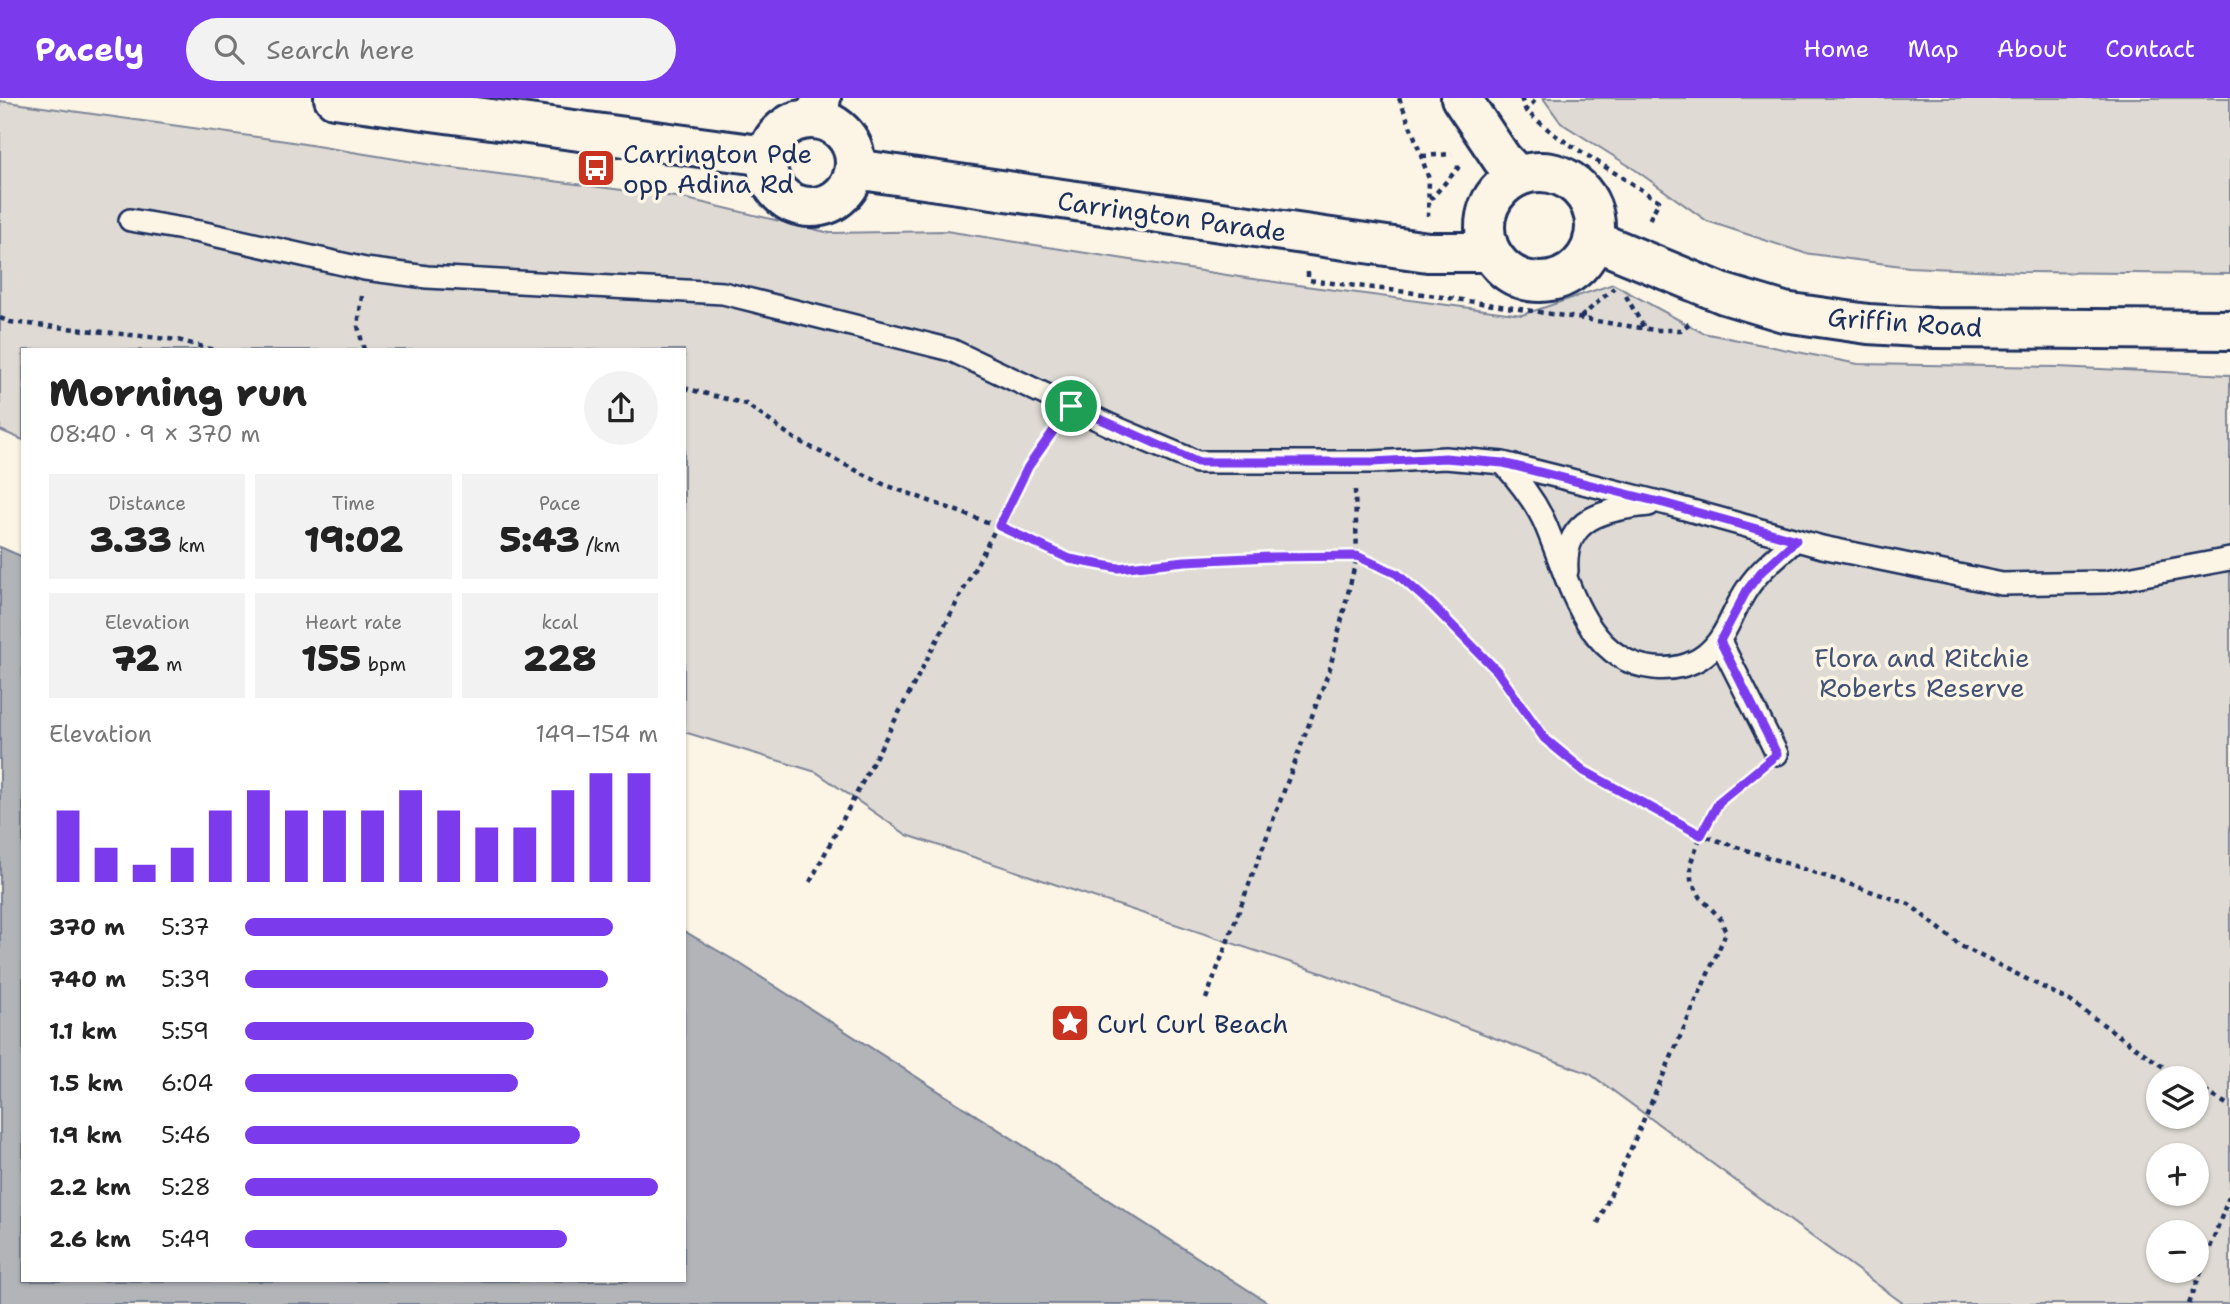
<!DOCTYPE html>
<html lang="en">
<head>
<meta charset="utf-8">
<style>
  body { margin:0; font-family:"Shantell Sans",sans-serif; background:#f2f2f2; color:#222; height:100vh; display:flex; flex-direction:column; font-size:26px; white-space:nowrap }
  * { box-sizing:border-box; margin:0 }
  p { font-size:23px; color:#767676 }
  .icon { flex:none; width:38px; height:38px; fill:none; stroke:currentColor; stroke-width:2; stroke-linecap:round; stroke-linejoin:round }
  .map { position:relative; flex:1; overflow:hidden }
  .sheet { position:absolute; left:21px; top:250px; width:665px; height:934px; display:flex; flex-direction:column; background:#fff; border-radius:0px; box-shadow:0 2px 5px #0004 }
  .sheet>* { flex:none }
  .fabs { position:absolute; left:2146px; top:968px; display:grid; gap:14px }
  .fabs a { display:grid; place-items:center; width:63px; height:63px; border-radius:50%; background:#fff; box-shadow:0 2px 5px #0004; font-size:35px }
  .pin { position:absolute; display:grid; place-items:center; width:60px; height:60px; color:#fff; margin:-30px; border:4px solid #fff; border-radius:50%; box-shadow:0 2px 7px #0007 }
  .round { display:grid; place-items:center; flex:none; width:74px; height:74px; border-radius:37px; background:#f2f2f2 }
  .headline { display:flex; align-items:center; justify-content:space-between; height:119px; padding:0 28px }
  h1 { font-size:38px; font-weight:800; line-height:52px }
  .stats { display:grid; grid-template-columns:repeat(3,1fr); gap:10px; height:119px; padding:7px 28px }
  .stats div { display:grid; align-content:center; border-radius:0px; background:#f2f2f2; text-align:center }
  .stats b { font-size:35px; font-weight:800 }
  .stats small { font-size:19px; font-weight:400 }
  .stats p { font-size:19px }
  .chart { height:196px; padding:14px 28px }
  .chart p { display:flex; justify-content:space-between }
  .chart svg { width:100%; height:126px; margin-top:7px; stroke:#7c3aed; stroke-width:6 }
  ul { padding:0 28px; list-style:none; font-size:23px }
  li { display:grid; grid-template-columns:112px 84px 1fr; align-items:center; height:52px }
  li i { height:18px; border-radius:9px; background:#7c3aed }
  header { display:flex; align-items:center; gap:42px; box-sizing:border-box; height:98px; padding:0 35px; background:#7c3aed; color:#fff }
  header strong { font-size:33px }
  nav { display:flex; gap:38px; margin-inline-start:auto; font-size:24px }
  .search { width:490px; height:63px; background:#f2f2f2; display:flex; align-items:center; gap:18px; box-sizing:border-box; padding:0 24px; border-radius:38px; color:#767676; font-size:26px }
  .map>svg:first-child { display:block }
</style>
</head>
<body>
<header>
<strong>Pacely</strong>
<div class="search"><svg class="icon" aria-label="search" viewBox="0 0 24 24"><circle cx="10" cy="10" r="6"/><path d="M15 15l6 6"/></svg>Search here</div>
<nav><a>Home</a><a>Map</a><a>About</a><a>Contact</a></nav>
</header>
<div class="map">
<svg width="2230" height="1206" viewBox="0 0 2230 1206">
  <rect width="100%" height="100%" fill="#fcf5e5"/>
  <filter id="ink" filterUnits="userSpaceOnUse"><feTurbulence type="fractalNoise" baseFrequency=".0143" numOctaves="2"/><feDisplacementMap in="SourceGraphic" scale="14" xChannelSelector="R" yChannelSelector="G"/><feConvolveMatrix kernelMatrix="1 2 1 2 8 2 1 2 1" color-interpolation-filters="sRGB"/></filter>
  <g filter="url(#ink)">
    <!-- green -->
    <path fill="#dfdbd4" stroke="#7d8599" stroke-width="2" fill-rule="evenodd" d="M 1543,0 L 2230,0 L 2230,176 L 2021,174 L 1909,169 L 1804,155 L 1707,123 L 1634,71 L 1561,25 Z
      M 0,3 L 286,43 L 438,68 L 683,100 L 830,135 L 946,133 L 1246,180 L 1522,217 L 1613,186 L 1703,235 L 1858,266 L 2057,269 L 2230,277 L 2230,1206 L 1904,1206 L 1590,976 L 1322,875 L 907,737 L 816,674 L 684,634 L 684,252 L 23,252 L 23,342 L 0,332 ZM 2158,980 L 2196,980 L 2196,1018 L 2158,1018 ZM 2158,1057 L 2196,1057 L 2196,1096 L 2158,1096 ZM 2158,1134 L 2196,1134 L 2196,1172 L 2158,1172 Z"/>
    <!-- water -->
    <path fill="#b2b4b8" stroke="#767f94" stroke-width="2" d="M 0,449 L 23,459 L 23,1183 L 684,1183 L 684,833 L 739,865 L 1270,1206 L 0,1206 Z"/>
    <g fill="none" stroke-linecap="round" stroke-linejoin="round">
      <!-- lane casing -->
      <g stroke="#1b2f5e" stroke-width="26">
        <path id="lane" d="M 130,122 L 200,134 L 365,171 L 427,179 L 723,195 L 951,252 L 1112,328 L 1197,364 L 1373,364 L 1445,360 L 1503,365 L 1667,406 L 1822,449 L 2002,486 L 2106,484 L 2230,461
          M 1503,365 C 1519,383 1532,399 1543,421 C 1568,475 1582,563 1654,570 C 1671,572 1691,568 1705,557 C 1727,540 1732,513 1747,491 C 1760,471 1779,457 1796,442
          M 1567,473 C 1563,419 1606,411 1649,407
          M 1720,543 L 1777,656"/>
      </g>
      <!-- street casing -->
      <g stroke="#1b2f5e" stroke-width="44">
        <path id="street" d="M 817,21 L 821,0"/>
      </g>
      <!-- secondary casing -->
      <g stroke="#1b2f5e" stroke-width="44">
        <path id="secondary" d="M 334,0 L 767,58
          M 1461,0 L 1502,61 L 1518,78
          M767 65a44 44 0 1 1 88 0a44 44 0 1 1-88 0Z
          M 855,71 L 1428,154 L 1491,154
          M1485 129a55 55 0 1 1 110 0a55 55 0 1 1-110 0Z
          M 1593,142 L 1724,196 L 1784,214 L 1868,226 L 1935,230 L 2230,232"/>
      </g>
      <!-- path -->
      <path stroke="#1b2f5e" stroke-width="4.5" stroke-dasharray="5 5" stroke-linecap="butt" d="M 1399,0 L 1415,40 L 1429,81 L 1428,118
        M 1521,0 L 1526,13 L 1555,37 L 1659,103 L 1648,124
        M 1525,14 L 1537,0
        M 1422,58 L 1452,56
        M 1430,102 L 1458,70 L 1458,66
        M 1308,174 L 1308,182 L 1423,196 L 1654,232 L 1681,232 L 1691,224
        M 362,198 L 358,228 L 364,252
        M 1626,198 L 1644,230
        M 1581,219 L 1614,190
        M 0,220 L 10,224 L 178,242 L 214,252
        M 684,290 L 746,306 L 795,341 L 883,386 L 998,428 L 1070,461 L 1118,470 L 1185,463 L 1270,459 L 1357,458 L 1397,476 L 1430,505 L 1497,573 L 1544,640 L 1584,673 L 1701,737 L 1909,806 L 1961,848 L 2070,903 L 2162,968 L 2182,980
        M 810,784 L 1028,369 L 1054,332
        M 1206,901 L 1330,570 L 1357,458 L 1355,392
        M 2196,988 L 2230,1008
        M 1598,1125 L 1726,835 L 1720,820 L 1701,800 L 1691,782 L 1691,764 L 1701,737 L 1719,704 L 1755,674
        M 2189,1206 L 2230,1096"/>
      <!-- lane -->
      <use href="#lane" stroke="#fcf5e5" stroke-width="21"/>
      <!-- street -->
      <use href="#street" stroke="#fcf5e5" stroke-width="38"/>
      <!-- secondary -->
      <use href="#secondary" stroke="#fcf5e5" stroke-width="38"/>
    </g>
  </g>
  <g fill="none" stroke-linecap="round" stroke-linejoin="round" filter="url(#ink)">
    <!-- route casing -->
    <g stroke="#fff" stroke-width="14">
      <path id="route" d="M 1071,308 L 1197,364 L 1373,364 L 1445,360 L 1503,365 L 1667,406 L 1796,442 L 1761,474 L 1747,492 L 1720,543 L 1777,656 L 1719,704 L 1701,737 L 1584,673 L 1544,640 L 1497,573 L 1430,505 L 1397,476 L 1357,458 L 1270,459 L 1185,463 L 1118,470 L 1070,461 L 999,428 L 1028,369 Z"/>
    </g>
    <!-- route -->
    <use href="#route" stroke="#7c3aed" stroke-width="9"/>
  </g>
  <!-- icons -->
  <defs>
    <g id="bus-square" transform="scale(2.0125)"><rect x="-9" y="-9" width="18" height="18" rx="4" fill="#c8321e" stroke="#fcf5e5"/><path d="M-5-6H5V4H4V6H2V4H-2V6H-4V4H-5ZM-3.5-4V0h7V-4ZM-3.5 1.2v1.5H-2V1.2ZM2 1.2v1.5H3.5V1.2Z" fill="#fff"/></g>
    <g id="sight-square" transform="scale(2.0125)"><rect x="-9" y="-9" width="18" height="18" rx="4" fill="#c8321e" stroke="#fcf5e5"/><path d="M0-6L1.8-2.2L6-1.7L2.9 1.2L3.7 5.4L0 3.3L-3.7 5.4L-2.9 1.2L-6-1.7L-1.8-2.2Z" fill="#fff"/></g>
  </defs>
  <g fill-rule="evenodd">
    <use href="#bus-square" x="596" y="70"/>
    <use href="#sight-square" x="1070" y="925"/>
  </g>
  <g text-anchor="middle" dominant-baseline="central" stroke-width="7" stroke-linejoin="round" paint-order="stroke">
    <!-- poi labels -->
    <g font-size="26" fill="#1b2f5e" stroke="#fcf5e5" text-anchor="start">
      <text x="623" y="55">Carrington Pde<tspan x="623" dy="30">opp Adina Rd</tspan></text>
      <text x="1097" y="925">Curl Curl Beach</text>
    </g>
    <!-- street labels -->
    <g font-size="26" fill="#1b2f5e" stroke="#fcf5e5">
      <text transform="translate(1172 118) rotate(8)">Carrington Parade</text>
      <text transform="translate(1905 224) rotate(4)">Griffin Road</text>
    </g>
    <!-- park labels -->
    <g font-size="26" fill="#425176" stroke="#fcf5e5">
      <text x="1922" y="559">Flora and Ritchie<tspan x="1922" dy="30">Roberts Reserve</tspan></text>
    </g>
  </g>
</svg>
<div class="fabs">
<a><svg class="icon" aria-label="layers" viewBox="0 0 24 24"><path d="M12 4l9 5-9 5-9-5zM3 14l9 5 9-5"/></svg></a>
<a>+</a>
<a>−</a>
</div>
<div class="pin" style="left:1071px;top:308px;background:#1e9e55"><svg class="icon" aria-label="arrive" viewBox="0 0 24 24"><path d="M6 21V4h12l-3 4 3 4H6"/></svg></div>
<section class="sheet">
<div class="headline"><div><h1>Morning run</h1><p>08:40 · 9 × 370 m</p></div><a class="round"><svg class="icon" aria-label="share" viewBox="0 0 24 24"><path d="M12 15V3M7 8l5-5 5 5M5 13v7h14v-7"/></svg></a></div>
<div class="stats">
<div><p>Distance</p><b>3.33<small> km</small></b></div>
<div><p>Time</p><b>19:02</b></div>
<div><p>Pace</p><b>5:43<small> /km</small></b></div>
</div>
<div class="stats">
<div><p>Elevation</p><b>72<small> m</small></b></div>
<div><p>Heart rate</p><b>155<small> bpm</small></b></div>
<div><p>kcal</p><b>228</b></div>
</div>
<div class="chart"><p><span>Elevation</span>149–154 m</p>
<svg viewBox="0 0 160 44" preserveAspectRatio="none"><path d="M5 44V19M15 44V32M25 44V38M35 44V32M45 44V19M55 44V12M65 44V19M75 44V19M85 44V19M95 44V12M105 44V19M115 44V25M125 44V25M135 44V12M145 44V6M155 44V6"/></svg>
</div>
<ul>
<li><b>370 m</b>5:37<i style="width:89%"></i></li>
<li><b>740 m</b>5:39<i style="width:88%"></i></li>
<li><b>1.1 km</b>5:59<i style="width:70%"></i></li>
<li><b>1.5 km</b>6:04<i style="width:66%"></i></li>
<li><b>1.9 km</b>5:46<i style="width:81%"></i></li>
<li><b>2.2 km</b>5:28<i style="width:100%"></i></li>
<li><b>2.6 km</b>5:49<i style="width:78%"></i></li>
</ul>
</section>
</div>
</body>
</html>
